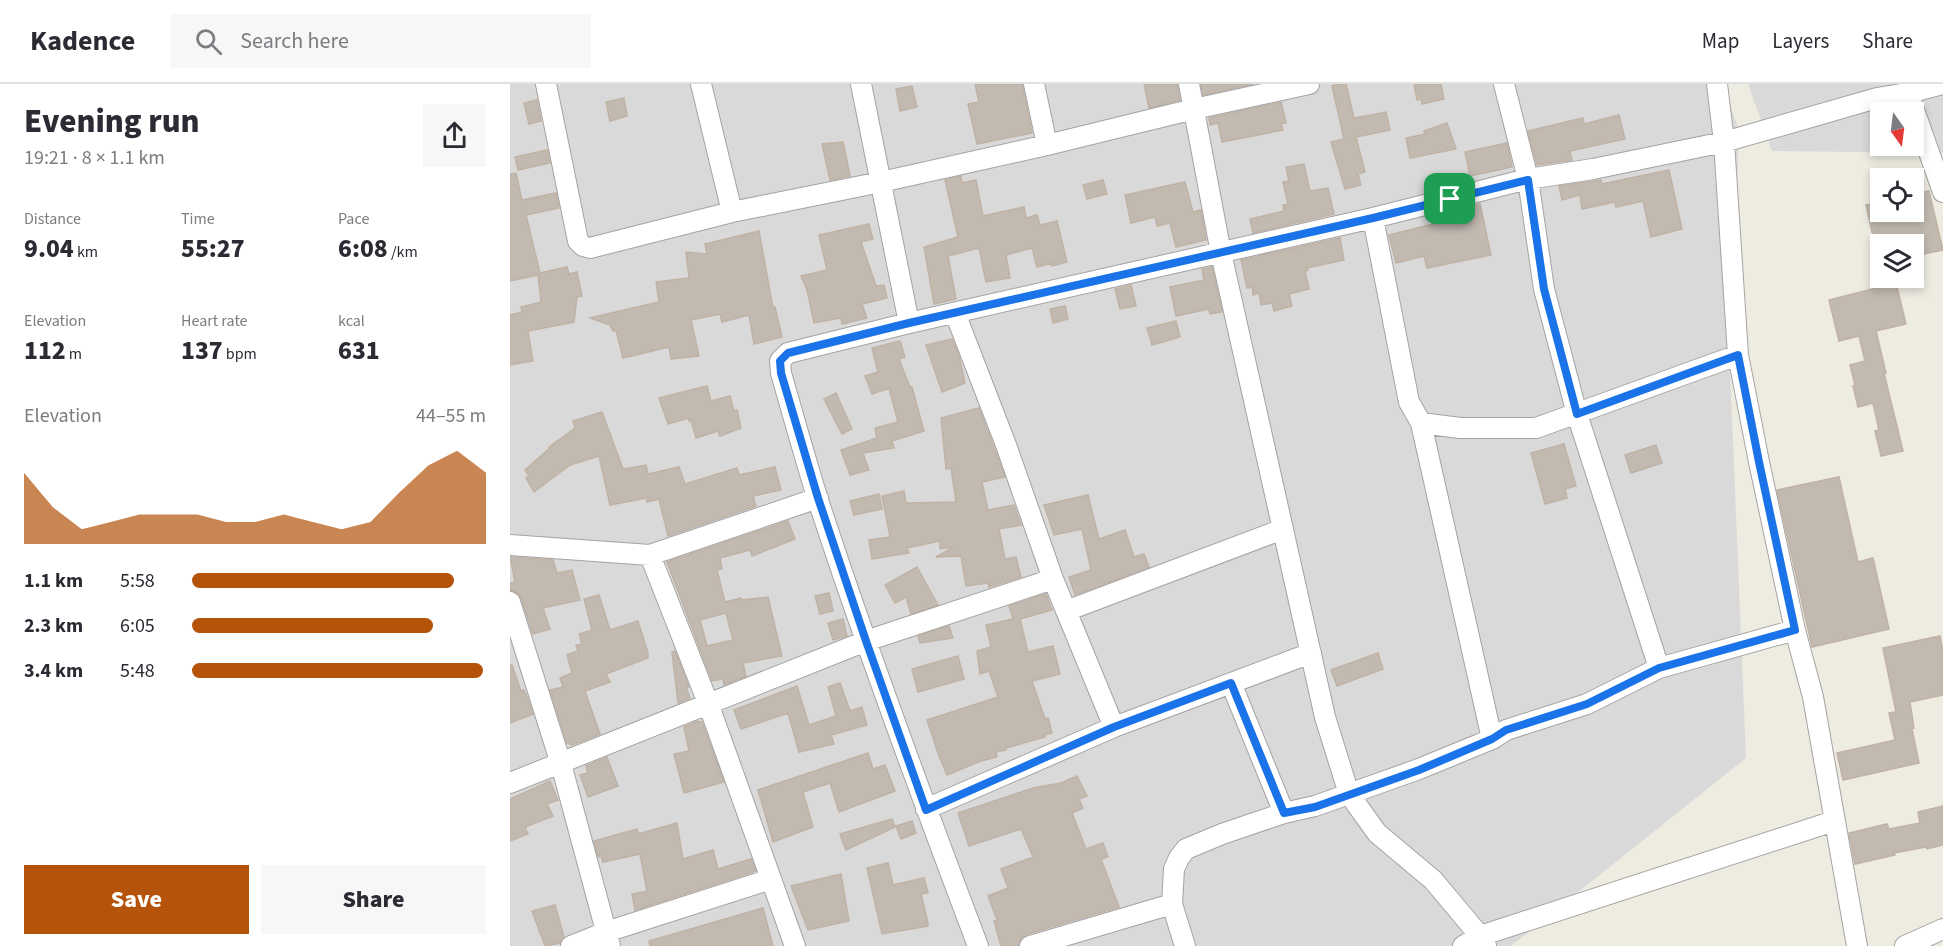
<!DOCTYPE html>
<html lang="en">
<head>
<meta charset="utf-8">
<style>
  body { margin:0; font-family:"Source Sans 3",sans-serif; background:#f7f7f7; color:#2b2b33; height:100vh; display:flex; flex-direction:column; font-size:22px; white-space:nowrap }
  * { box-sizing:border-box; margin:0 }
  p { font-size:20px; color:#7c7c81 }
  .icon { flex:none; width:33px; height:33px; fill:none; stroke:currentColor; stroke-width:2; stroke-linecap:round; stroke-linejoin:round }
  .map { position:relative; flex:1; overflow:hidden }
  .drawer { display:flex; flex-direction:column; background:#fff; width:510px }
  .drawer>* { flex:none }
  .needle { width:39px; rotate:166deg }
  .buttons { position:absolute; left:1360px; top:18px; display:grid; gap:12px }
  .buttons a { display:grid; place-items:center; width:54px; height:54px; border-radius:0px; background:#fff; box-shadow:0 3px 9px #0003; font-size:30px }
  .pin { position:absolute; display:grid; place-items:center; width:51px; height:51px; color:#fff; margin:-26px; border-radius:12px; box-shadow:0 3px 9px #0006 }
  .round { display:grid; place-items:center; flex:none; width:63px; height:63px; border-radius:0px; background:#f7f7f7 }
  .headline { display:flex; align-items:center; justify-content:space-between; height:102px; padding:0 24px }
  h1 { font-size:33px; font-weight:800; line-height:45px }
  .metrics { display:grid; grid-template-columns:repeat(3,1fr); gap:9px; height:102px; padding:6px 24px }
  .metrics div { display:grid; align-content:center }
  .metrics b { font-size:26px; font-weight:800 }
  .metrics small { font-size:16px; font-weight:400 }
  .metrics p { font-size:16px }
  .chart { height:168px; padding:12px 24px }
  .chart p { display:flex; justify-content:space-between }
  .chart svg { width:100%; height:108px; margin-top:6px; fill:#b45309; opacity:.7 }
  .cta { display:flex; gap:12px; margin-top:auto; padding:12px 24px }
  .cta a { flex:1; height:69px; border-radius:0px; background:#b45309; color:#fff; font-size:24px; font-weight:800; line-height:69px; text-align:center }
  .cta a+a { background:#f7f7f7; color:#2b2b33 }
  ul { padding:0 24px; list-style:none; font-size:20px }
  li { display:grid; grid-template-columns:96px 72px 1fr; align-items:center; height:45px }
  li i { height:15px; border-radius:8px; background:#b45309 }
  header { display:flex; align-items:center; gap:36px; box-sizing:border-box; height:84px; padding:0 30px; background:#fff; border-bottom:2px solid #e1e1e2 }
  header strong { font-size:28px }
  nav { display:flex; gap:33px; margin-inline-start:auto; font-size:21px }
  .search { width:420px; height:54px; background:#f7f7f7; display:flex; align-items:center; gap:15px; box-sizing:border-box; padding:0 21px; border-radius:0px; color:#7c7c81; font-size:22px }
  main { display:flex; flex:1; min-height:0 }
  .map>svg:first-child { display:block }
</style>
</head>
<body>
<header>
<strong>Kadence</strong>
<div class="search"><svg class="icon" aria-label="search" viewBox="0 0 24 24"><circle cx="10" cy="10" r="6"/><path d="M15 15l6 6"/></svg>Search here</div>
<nav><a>Map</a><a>Layers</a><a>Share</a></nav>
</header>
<main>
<section class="drawer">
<div class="headline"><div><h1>Evening run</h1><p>19:21 · 8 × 1.1 km</p></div><a class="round"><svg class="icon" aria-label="share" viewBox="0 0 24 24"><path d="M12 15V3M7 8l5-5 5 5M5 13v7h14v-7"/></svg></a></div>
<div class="metrics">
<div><p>Distance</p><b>9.04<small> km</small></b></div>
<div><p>Time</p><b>55:27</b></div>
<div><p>Pace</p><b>6:08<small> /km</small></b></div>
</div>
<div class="metrics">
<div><p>Elevation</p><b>112<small> m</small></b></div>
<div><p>Heart rate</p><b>137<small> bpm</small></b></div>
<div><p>kcal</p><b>631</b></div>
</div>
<div class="chart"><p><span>Elevation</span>44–55 m</p>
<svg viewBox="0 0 160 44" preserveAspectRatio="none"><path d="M0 44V15L10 29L20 38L30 35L40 32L50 32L60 32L70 35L80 35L90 32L100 35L110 38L120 35L130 23L140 12L150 6L160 15V44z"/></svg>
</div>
<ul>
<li><b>1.1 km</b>5:58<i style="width:89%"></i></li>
<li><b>2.3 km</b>6:05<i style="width:82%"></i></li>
<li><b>3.4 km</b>5:48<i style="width:99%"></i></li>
</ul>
<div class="cta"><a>Save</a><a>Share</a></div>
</section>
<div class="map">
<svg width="1433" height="862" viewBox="0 0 1433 862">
  <rect width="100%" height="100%" fill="#eeebe1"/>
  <!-- residential -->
  <path fill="#dad9d9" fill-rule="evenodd" d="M 0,0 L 1212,0 L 1229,46 L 1220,286 L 1236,674 L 1001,862 L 0,862 Z
    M 1238,0 L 1433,0 L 1433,69 L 1262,67 ZM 1371,28 L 1404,28 L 1404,62 L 1371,62 Z"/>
  <!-- building -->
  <path fill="#c2bab1" stroke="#c0b2a4" stroke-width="1.5" fill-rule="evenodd" d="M 465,0 L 512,0 L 522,49 L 467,60 L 458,20 L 469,18 Z
    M 634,0 L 667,0 L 670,16 L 639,24 Z
    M 691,0 L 743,0 L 693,11 Z
    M 829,0 L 836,0 L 844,34 L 876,28 L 880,46 L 846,53 L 855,88 L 848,90 L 851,101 L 835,105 L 821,58 L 834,55 L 822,2 Z
    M 904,0 L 931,0 L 934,15 L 912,20 L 911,15 L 907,16 Z
    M 402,2 L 407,23 L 390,27 L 386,5 Z
    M 114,14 L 117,32 L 100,37 L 96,18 Z
    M 27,16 L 31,37 L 19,40 L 14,19 Z
    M 771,18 L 776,39 L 771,40 L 773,46 L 712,58 L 708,39 L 700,41 L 699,34 Z
    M 1109,31 L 1115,55 L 1060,67 L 1062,76 L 1027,81 L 1018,47 L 1073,34 L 1074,40 Z
    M 937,39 L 946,65 L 900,74 L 896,54 L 915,50 L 914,47 Z
    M 333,58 L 340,92 L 320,96 L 312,60 Z
    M 997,59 L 1002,83 L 960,92 L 955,68 Z
    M 37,66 L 40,79 L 8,86 L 5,73 Z
    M 794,80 L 800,107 L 818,104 L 824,130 L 743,149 L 740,135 L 774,127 L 773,121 L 778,120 L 773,98 L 779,97 L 776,83 Z
    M 1159,86 L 1172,145 L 1141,153 L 1133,117 L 1106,123 L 1105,118 L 1072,125 L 1070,111 L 1052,116 L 1049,102 L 1091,96 L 1092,100 Z
    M 6,89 L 12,116 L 46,109 L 49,124 L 16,131 L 30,189 L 57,183 L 59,190 L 67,188 L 72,212 L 67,213 L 64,238 L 18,247 L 23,277 L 0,281 L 0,231 L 12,228 L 11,223 L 31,218 L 28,191 L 0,197 L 0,90 Z
    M 451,92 L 452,99 L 466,96 L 473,132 L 514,123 L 516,134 L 527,131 L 530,141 L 547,137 L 557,178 L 542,182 L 542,179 L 527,183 L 522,164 L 496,171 L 500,194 L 476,198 L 469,164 L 438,172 L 446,215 L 424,220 L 414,163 L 448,153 L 435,96 Z
    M 593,96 L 597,110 L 577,115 L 573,101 Z
    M 675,98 L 683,128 L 691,126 L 696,156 L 666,163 L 660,139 L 647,142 L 645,133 L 621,139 L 615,111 Z
    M 1419,107 L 1433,166 L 1404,172 L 1404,160 L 1365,161 L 1356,121 L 1371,118 L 1371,128 L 1404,128 L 1404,110 Z
    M 970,120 L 981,171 L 917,184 L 914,172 L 886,179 L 879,151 L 931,138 L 929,130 Z
    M 359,140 L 363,155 L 351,158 L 366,202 L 374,201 L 377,214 L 352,220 L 357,234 L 332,240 L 331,234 L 304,239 L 297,206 L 291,192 L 317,186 L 309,151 Z
    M 249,147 L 263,224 L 265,223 L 272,253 L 244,260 L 239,231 L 212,238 L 210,230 L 181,236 L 189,272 L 161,275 L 159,263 L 113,274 L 106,246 L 103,247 L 100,241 L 80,234 L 149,218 L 146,198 L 179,194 L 176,168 L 197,170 L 195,160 Z
    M 830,154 L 834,176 L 797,184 L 798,186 L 795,187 L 799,205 L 779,210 L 782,222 L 764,227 L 762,219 L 751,221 L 749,209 L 743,211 L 742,203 L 737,204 L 731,176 Z
    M 702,183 L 712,228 L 700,230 L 699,225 L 666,232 L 660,203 L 694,196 L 692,185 Z
    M 1386,199 L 1396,240 L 1366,247 L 1376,289 L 1374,289 L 1393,367 L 1371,372 L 1365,347 L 1369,346 L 1363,319 L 1348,323 L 1343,302 L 1345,301 L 1340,281 L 1355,277 L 1349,252 L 1329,257 L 1319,216 Z
    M 621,201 L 626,222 L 610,225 L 605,205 Z
    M 555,222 L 558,235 L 543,239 L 540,225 Z
    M 666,237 L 670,253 L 642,261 L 637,244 Z
    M 442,255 L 449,272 L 455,299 L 432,308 L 416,261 Z
    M 390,257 L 395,273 L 389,275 L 400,303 L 402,303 L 414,347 L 382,357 L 384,364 L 353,369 L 359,386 L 340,391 L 331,366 L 367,354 L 365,344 L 388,338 L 379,304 L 362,310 L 355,292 L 368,288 L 362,264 Z
    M 197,302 L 201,317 L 220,312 L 224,327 L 227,326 L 231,344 L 210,352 L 208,347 L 186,354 L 181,336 L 179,337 L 179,334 L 158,340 L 149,314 Z
    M 326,309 L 342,345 L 332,350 L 314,315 Z
    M 469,324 L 495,393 L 472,398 L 478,426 L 504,421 L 511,441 L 489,445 L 495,475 L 506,473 L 511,493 L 479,503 L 478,499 L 456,502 L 451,472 L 426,473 L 444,463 L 430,465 L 430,457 L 397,464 L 399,469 L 362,475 L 359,456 L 380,453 L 372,412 L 394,407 L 396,419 L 446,418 L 441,384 L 436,385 L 431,334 Z
    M 92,328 L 113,385 L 136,381 L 138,390 L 169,383 L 175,400 L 227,384 L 229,391 L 265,383 L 271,406 L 243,412 L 246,422 L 158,452 L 149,415 L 137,418 L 136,414 L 100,421 L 89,372 L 60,381 L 24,408 L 16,394 L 19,392 L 15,386 L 40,364 L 39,363 L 65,344 L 63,337 Z
    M 1054,360 L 1066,402 L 1055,405 L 1057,414 L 1035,420 L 1021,369 Z
    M 1146,361 L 1152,379 L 1121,389 L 1115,371 Z
    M 1329,393 L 1348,478 L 1363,474 L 1379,545 L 1302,563 L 1267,406 Z
    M 369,410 L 372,425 L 344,431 L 340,417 Z
    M 578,411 L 589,455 L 615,446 L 624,473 L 634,470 L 639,483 L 565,511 L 559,493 L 581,486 L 572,445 L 544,451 L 534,421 Z
    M 278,437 L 285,455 L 242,472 L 240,466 L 210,474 L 212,485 L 207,486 L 215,518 L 231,514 L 231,516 L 258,513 L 272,572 L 233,579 L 236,592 L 214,601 L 213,595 L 202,597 L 157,478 ZM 216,529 L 223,556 L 197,562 L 190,536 Z
    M 0,473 L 43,476 L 47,489 L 62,486 L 70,516 L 33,524 L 40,545 L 23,550 L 11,514 L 8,509 L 0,506 L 0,499 L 5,498 Z
    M 407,483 L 428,521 L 401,530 L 396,513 L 385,519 L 375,501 Z
    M 319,509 L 323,527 L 310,530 L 305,512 Z
    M 536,510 L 542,526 L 510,535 L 518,568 L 543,562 L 550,590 L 522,597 L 535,635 L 538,634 L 542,649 L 535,651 L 535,653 L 496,664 L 496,666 L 486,668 L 487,673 L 471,677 L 437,691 L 429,672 L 417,636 L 488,613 L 479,587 L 470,590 L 467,567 L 481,563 L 476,541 L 503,535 L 499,522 Z
    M 89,511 L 100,546 L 128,537 L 138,569 L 138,574 L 96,590 L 100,598 L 75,607 L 90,650 L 62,661 L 57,659 L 40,606 L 53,603 L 50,594 L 62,589 L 57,571 L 68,567 L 66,561 L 72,560 L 69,550 L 82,546 L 74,515 Z
    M 333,535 L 337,552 L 323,556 L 318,539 Z
    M 439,542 L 443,554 L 410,559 L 408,552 Z
    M 1430,552 L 1433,568 L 1433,611 L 1400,618 L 1404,644 L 1402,645 L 1409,679 L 1333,696 L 1327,669 L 1385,656 L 1379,629 L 1386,628 L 1373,564 Z
    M 165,567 L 179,603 L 176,603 L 180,614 L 168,619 L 162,568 Z
    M 868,569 L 873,585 L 827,602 L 821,586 Z
    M 448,572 L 454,595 L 408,608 L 402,585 Z
    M 0,581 L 2,581 L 11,607 L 14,606 L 17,613 L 23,630 L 0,639 Z
    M 330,599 L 340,627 L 352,623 L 357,641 L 321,651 L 324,660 L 289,668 L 278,629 L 231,645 L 224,626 L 287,602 L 299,641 L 326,632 L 318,603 Z
    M 188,637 L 189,638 L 192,638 L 214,698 L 174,709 L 164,670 L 179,667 L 174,643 Z
    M 358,669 L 363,685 L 375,681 L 385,707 L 329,728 L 320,699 L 293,708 L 303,743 L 263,758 L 248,706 Z
    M 97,673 L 108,702 L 78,713 L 70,691 L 78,689 L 76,682 Z
    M 567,692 L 577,712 L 569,715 L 573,724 L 562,729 L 576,765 L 593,759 L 598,773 L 591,775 L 609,823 L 517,850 L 511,854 L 508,862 L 491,862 L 484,837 L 487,836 L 478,812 L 498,804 L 491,785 L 523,773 L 511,745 L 459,762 L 448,729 L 523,704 L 551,699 Z
    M 40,697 L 48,716 L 37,720 L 43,732 L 15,743 L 18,750 L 0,757 L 0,715 Z
    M 1433,722 L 1433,761 L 1417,765 L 1416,763 L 1384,769 L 1385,771 L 1345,780 L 1339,749 L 1377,740 L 1379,745 L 1410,739 L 1408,728 Z
    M 382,735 L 385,743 L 336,766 L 330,750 Z
    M 402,737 L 406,749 L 391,755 L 386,742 Z
    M 167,739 L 173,775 L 203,766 L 208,785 L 241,775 L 246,787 L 125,826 L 122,810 L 137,807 L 130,770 L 93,778 L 91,772 L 88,773 L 84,757 L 127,745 L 128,750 Z
    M 378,779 L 383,801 L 414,794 L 418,809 L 411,810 L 418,839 L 418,842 L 372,850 L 357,784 Z
    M 331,790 L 339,837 L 298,846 L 281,802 Z
    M 45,821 L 54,853 L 50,859 L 35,862 L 22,827 Z
    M 253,824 L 263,862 L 140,862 L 139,857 Z"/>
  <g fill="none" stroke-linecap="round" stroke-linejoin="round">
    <!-- minor casing -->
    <g stroke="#a3a3a3" stroke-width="22">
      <path id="minor" d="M 36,0 L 68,157 L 73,162 L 80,164 L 222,128 L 371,98 L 537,61 L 684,25 L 799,0
        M 191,0 L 222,128
        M 351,0 L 399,239
        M 524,0 L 537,61
        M 679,0 L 711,169 L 815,633 L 839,710 L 867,749 L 923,796 L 970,852 L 976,862
        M 994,0 L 1018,95 L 1034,205 L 1067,330 L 1149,584
        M 1207,0 L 1214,58 L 1228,271 L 1249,378 L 1285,546 L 1303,613 L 1347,862
        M 1398,9 L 1433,108
        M 863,134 L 899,318 L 911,339 L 950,344 L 1026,344 L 1228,271
        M 445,229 L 496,361 L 543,495 L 604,643
        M 911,339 L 982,655
        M 0,461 L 140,471 L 308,414
        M 140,471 L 198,619 L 285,862
        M 0,518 L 51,680 L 100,862
        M 556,527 L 773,445
        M 721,599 L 774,729
        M 0,699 L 356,557 L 543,495
        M 416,725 L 604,643 L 801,569
        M 61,862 L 96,848 L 261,795
        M 468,862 C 412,714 357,566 308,416 C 295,374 283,331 271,289 L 270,277 L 278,269 L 399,239 L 863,134 L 1018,95 L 1083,85 L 1214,58 L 1367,14 L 1398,9 L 1433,0
        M 520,862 L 662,820
        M 675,862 L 662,820 L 664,785 L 669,774 L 676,765 L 712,750 L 774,729 L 805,722 L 909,685 L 982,655 L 996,646 L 1077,620 L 1149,584 L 1285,546
        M 953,862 L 970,852 L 1324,737
        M 1395,862 L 1433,845"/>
    </g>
    <!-- minor -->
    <use href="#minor" stroke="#fff" stroke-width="20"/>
  </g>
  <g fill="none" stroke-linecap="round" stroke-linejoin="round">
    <!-- route casing -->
    <g stroke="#fff" stroke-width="12">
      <path id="route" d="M 1018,96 L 1034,205 L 1067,330 L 1228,271 L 1249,378 L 1285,546 L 1149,584 L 1077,620 L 996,646 L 982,655 L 909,686 L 805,723 L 774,729 L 721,599 L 604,643 L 416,726 L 356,557 L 308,414 L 271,289 L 270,277 L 278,269 L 399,239 L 863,134 Z"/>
    </g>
    <!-- route -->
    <use href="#route" stroke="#1a73e8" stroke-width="8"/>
  </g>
</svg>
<div class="buttons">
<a><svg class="needle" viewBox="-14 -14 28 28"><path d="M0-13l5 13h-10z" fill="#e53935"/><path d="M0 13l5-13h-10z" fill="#7c7c81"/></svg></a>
<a><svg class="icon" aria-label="locate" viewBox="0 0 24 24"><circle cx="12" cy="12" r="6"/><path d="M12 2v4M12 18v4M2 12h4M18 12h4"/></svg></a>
<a><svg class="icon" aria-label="layers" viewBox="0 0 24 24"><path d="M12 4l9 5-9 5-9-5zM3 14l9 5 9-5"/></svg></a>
</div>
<div class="pin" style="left:940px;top:115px;background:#1e9e55"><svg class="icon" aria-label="arrive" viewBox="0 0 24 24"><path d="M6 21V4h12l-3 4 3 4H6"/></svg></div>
</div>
</main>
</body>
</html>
